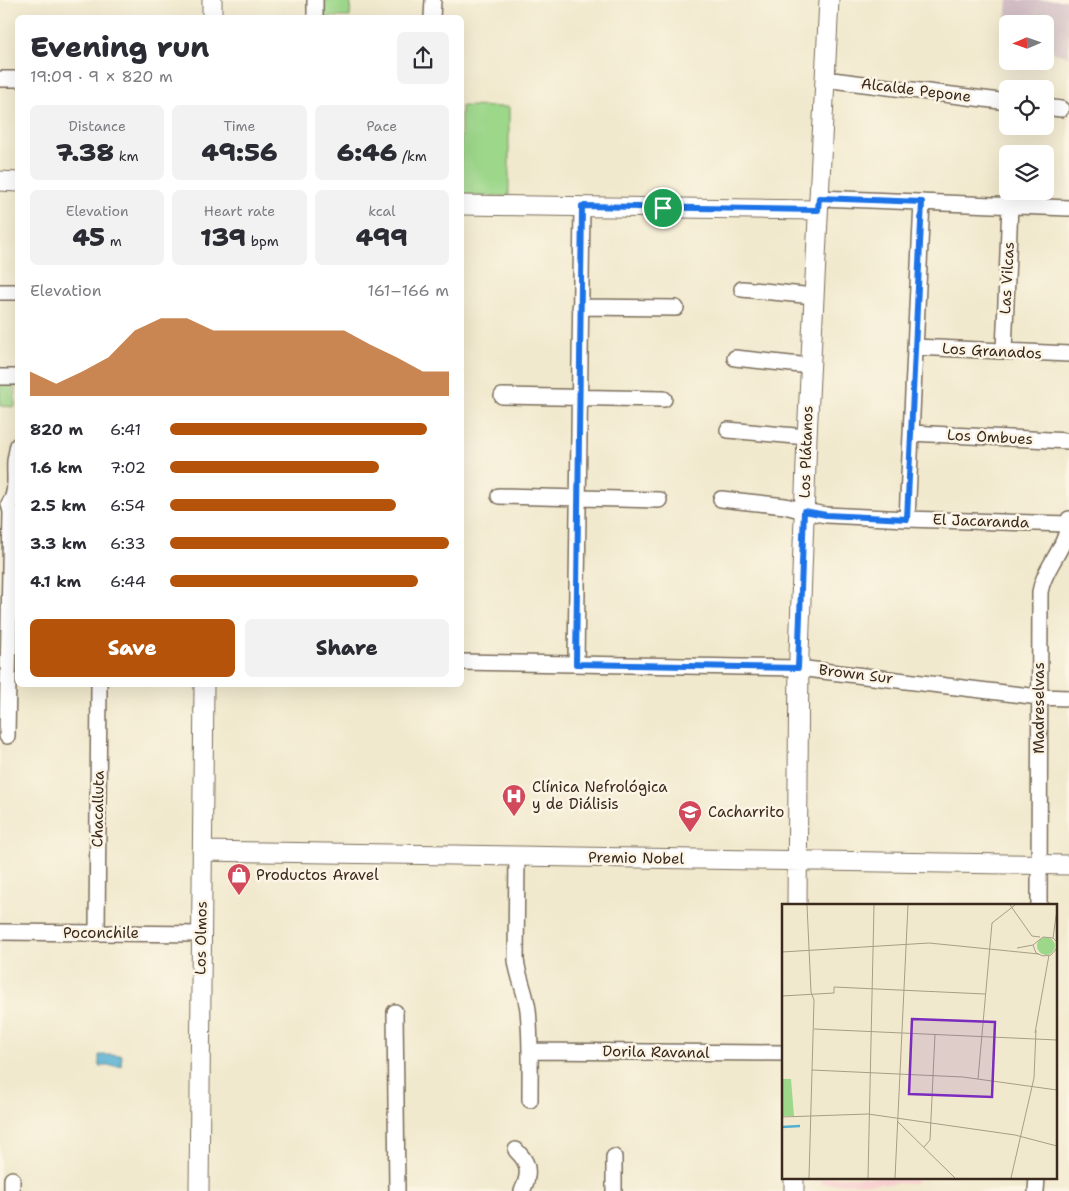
<!DOCTYPE html>
<html lang="en">
<head>
<meta charset="utf-8">
<style>
  body { margin:0; font-family:"Shantell Sans",sans-serif; background:#f2f2f3; color:#2b2b33; height:100vh; display:flex; flex-direction:column; font-size:19px; white-space:nowrap }
  * { box-sizing:border-box; margin:0 }
  p { font-size:16px; color:#7c7c81 }
  .icon { flex:none; width:28px; height:28px; fill:none; stroke:currentColor; stroke-width:2; stroke-linecap:round; stroke-linejoin:round }
  .map { position:relative; flex:1; overflow:hidden }
  .panel { position:absolute; left:15px; top:15px; width:449px; height:672px; display:flex; flex-direction:column; background:#fff; border-radius:8px; box-shadow:0 5px 20px #0002 }
  .panel>* { flex:none }
  .needle { width:32px; rotate:268deg }
  .buttons { position:absolute; left:999px; top:15px; display:grid; gap:10px }
  .buttons a { display:grid; place-items:center; width:55px; height:55px; border-radius:8px; background:#fff; box-shadow:0 5px 20px #0002; font-size:25px }
  .pin { position:absolute; display:grid; place-items:center; width:42px; height:42px; color:#fff; margin:-21px; border:2px solid #fff; border-radius:50%; box-shadow:0 1px 5px #0007 }
  .round { display:grid; place-items:center; flex:none; width:52px; height:52px; border-radius:8px; background:#f2f2f3 }
  .headline { display:flex; align-items:center; justify-content:space-between; height:85px; padding:0 15px }
  h1 { font-size:28px; font-weight:800; line-height:38px }
  .figures { display:grid; grid-template-columns:repeat(3,1fr); gap:8px; height:85px; padding:5px 15px }
  .figures div { display:grid; align-content:center; border-radius:8px; background:#f2f2f3; text-align:center }
  .figures b { font-size:25px; font-weight:800 }
  .figures small { font-size:14px; font-weight:400 }
  .figures p { font-size:14px }
  .chart { height:140px; padding:10px 15px }
  .chart p { display:flex; justify-content:space-between }
  .chart svg { width:100%; height:90px; margin-top:5px; fill:#b45309; opacity:.7 }
  .action { display:flex; gap:10px; margin-top:auto; padding:10px 15px }
  .action a { flex:1; height:58px; border-radius:8px; background:#b45309; color:#fff; font-size:20px; font-weight:800; line-height:58px; text-align:center }
  .action a+a { background:#f2f2f3; color:#2b2b33 }
  ul { padding:0 15px; list-style:none; font-size:16px }
  li { display:grid; grid-template-columns:80px 60px 1fr; align-items:center; height:38px }
  li i { height:12px; border-radius:6px; background:#b45309 }
  .map>svg:first-child { display:block }
</style>
</head>
<body>
<div class="map">
<svg width="1069" height="1191" viewBox="0 0 1069 1191">
  <rect width="100%" height="100%" fill="#fcf5e5"/>
  <filter id="ink" filterUnits="userSpaceOnUse"><feTurbulence type="fractalNoise" baseFrequency=".02" numOctaves="2"/><feDisplacementMap in="SourceGraphic" scale="10" xChannelSelector="R" yChannelSelector="G"/><feConvolveMatrix kernelMatrix="1 2 1 2 8 2 1 2 1" color-interpolation-filters="sRGB"/></filter>
  <filter id="wash" filterUnits="userSpaceOnUse"><feTurbulence type="fractalNoise" baseFrequency=".0096" numOctaves="4" result="noise"/><feDisplacementMap in="SourceGraphic" scale="20" xChannelSelector="R" yChannelSelector="G"/><feGaussianBlur stdDeviation="1.12" result="paint"/><feColorMatrix in="noise" values="0 0 0 0 0 0 0 0 0 0 0 0 0 0 0 0 0 1.4 0 .05"/><feComposite in="paint" operator="in"/></filter>
  <g filter="url(#wash)">
    <rect width="100%" height="100%" fill="#f1e9cd"/>
    <!-- built -->
    <path fill="#f7cfd0" d="M 821,1177 L 916,1177 L 916,1183 L 821,1184 Z"/>
    <!-- industrial -->
    <path fill="#d2bdc5" d="M 1008,0 L 1069,0 L 1069,56 L 1045,51 L 1045,24 L 1008,24 L 1007,44 L 1004,43 Z"/>
    <!-- green -->
    <path fill="#9cd78a" stroke="#6c8054" d="M 325,0 L 351,0 L 350,17 L 324,17 Z
      M 461,106 L 509,107 L 509,196 L 461,196 Z
      M 0,383 L 15,383 L 15,407 L 0,406 Z"/>
    <!-- water -->
    <path fill="#52afd1" stroke="#466c78" d="M 99,1055 L 122,1055 L 121,1066 L 99,1066 Z"/>
  </g>
  <g filter="url(#ink)">
    <g fill="none" stroke-linecap="round" stroke-linejoin="round">
      <!-- minor casing -->
      <g stroke="#7b6d5b" stroke-width="18">
        <path id="minor" d="M 315,18 L 315,0
          M 432,18 L 433,0
          M 0,79 L 18,79
          M 824,79 L 1008,102
          M 1045,107 L 1061,109
          M 819,198 L 1069,208
          M 742,289 L 814,296
          M 0,292 L 18,292
          M 580,307 L 676,308
          M 915,347 L 1069,354
          M 1004,351 L 1010,205
          M 735,358 L 810,366
          M 0,377 L 18,377
          M 502,396 L 664,399
          M 728,430 L 807,437
          M 911,433 L 1069,441
          M 499,496 L 659,500
          M 721,499 L 785,506 L 804,511 L 826,515 L 907,519 L 1068,524
          M 907,519 L 922,202
          M 461,662 L 798,668 L 1039,697 L 1069,698
          M 576,664 L 582,206
          M 7,736 L 11,512 L 9,504 C 18,492 14,475 15,461 C 16,455 17,450 18,445
          M 517,855 L 516,960 C 518,977 526,993 528,1010 C 531,1039 530,1070 530,1100
          M 1039,905 L 1040,592 C 1043,573 1056,559 1063,542 C 1067,534 1068,526 1069,519
          M 0,932 L 201,934
          M 97,933 L 99,685
          M 395,1012 L 397,1191
          M 530,1051 L 783,1053
          M 516,1150 C 518,1153 522,1156 524,1160 C 530,1169 527,1182 522,1191
          M 12,1191 L 12,1179
          M 614,1191 L 614,1157
          M 1036,1191 L 1037,1177"/>
      </g>
      <!-- tertiary casing -->
      <g stroke="#7b6d5b" stroke-width="21">
        <path id="tertiary" d="M 212,18 L 212,0
          M 0,181 L 18,182
          M 461,205 L 818,210
          M 202,851 L 1069,865
          M 797,905 L 799,654 L 807,437 L 829,0
          M 199,1191 L 204,685
          M 794,1191 L 794,1177"/>
      </g>
      <!-- minor -->
      <use href="#minor" stroke="#fff" stroke-width="15"/>
      <!-- tertiary -->
      <use href="#tertiary" stroke="#fff" stroke-width="19"/>
    </g>
  </g>
  <g fill="none" stroke-linecap="round" stroke-linejoin="round" filter="url(#ink)">
    <!-- route casing -->
    <g stroke="#fff" stroke-width="10">
      <path id="route" d="M 819,198 L 922,202 L 907,519 L 826,515 L 804,511 L 798,668 L 576,664 L 582,206 L 818,210 Z"/>
    </g>
    <!-- route -->
    <use href="#route" stroke="#1a73e8" stroke-width="6"/>
  </g>
  <!-- icons -->
  <defs>
    <g id="hospital-pin" transform="scale(1.25)"><path d="M0 17L-7.5 6A9.5 9.5 0 1 1 7.5 6Z" fill="#d1495b" stroke="#fcf5e5"/><path d="M-5-5h3v3.5h4V-5h3V5h-3V1.5h-4V5h-3Z" fill="#fff"/></g>
    <g id="school-pin" transform="scale(1.25)"><path d="M0 17L-7.5 6A9.5 9.5 0 1 1 7.5 6Z" fill="#d1495b" stroke="#fcf5e5"/><path d="M0-5L7-2L0 1L-7-2ZM-4 1L0 2.5L4 1V4Q0 6-4 4Z" fill="#fff"/></g>
    <g id="shop-pin" transform="scale(1.25)"><path d="M0 17L-7.5 6A9.5 9.5 0 1 1 7.5 6Z" fill="#d1495b" stroke="#fcf5e5"/><path d="M-5-2.5h2.3a2.7 3.5 0 0 1 5.4 0H5L5.5 6h-11ZM-1.5-2.5h3a1.5 2.3 0 0 0-3 0Z" fill="#fff"/></g>
  </defs>
  <g fill-rule="evenodd">
    <use href="#hospital-pin" x="514" y="796"/>
    <use href="#school-pin" x="690" y="812"/>
    <use href="#shop-pin" x="239" y="875"/>
  </g>
  <g text-anchor="middle" dominant-baseline="central" stroke-width="5" stroke-linejoin="round" paint-order="stroke">
    <!-- street labels -->
    <g font-size="15" fill="#3b2a1e" stroke="#fcf5e5">
      <text transform="translate(916 90) rotate(7)">Alcalde Pepone</text>
      <text transform="translate(1007 278) rotate(-87)">Las Vilcas</text>
      <text transform="translate(992 351) rotate(3)">Los Granados</text>
      <text transform="translate(990 437) rotate(3)">Los Ombues</text>
      <text transform="translate(806 452) rotate(-88)">Los Plátanos</text>
      <text transform="translate(981 521) rotate(2)">El Jacaranda</text>
      <text transform="translate(856 674) rotate(7)">Brown Sur</text>
      <text transform="translate(1039 708) rotate(-90)">Madreselvas</text>
      <text transform="translate(98 809) rotate(-89)">Chacalluta</text>
      <text transform="translate(636 858) rotate(1)">Premio Nobel</text>
      <text x="101" y="933">Poconchile</text>
      <text transform="translate(201 938) rotate(-89)">Los Olmos</text>
      <text transform="translate(656 1052) rotate(1)">Dorila Ravanal</text>
    </g>
    <!-- poi labels -->
    <g font-size="15" fill="#3b2a1e" stroke="#fcf5e5" text-anchor="start">
      <text x="532" y="787">Clínica Nefrológica<tspan x="532" dy="17">y de Diálisis</tspan></text>
      <text x="708" y="812">Cacharrito</text>
      <text x="256" y="875">Productos Aravel</text>
    </g>
  </g>
  <!-- overview -->
  <g transform="translate(782 904)">
    <rect width="275" height="275" fill="#f1e9cd"/>
    <path d="M255 42a9 9 0 1 1 18 0a9 9 0 1 1-18 0ZM 0,175 L 9,175 L 12,212 L 0,212 Z" fill="#9cd78a"/>
    <path fill="none" stroke="#52afd1" stroke-width="2.5" d="M 0,223 L 18,222"/>
    <path fill="none" stroke="#a89d87" stroke-width="1" d="M 25,1 L 29,88 L 32,96 L 27,274M 228,1 L 250,32 L 258,33M 271,34 L 275,5M 275,38 L 271,34 L 261,33 L 251,41 L 254,49 L 261,52 L 269,51 L 275,44M 235,44 L 251,41M 0,48 L 147,39 L 257,50M 0,92 L 52,89 L 52,83 L 203,90M 32,125 L 275,136M 253,129 L 267,51M 30,166 L 181,173 L 275,186M 196,175 L 210,19 L 233,1M 0,213 L 86,210 L 233,231 L 275,242M 115,217 L 173,274M 142,243 L 148,236 L 153,130M 86,274 L 92,1M 113,274 L 126,1M 229,274 L 252,174 L 254,126"/>
    <path fill="#7b2cbf" fill-opacity="0.15" stroke="#7b2cbf" stroke-width="2.5" d="M 130,115 L 213,118 L 210,193 L 127,190 Z"/>
    <rect width="275" height="275" fill="none" stroke="#3b2a1e" stroke-width="2.5"/>
  </g>
</svg>
<div class="buttons">
<a><svg class="needle" viewBox="-14 -14 28 28"><path d="M0-13l5 13h-10z" fill="#e53935"/><path d="M0 13l5-13h-10z" fill="#7c7c81"/></svg></a>
<a><svg class="icon" aria-label="locate" viewBox="0 0 24 24"><circle cx="12" cy="12" r="6"/><path d="M12 2v4M12 18v4M2 12h4M18 12h4"/></svg></a>
<a><svg class="icon" aria-label="layers" viewBox="0 0 24 24"><path d="M12 4l9 5-9 5-9-5zM3 14l9 5 9-5"/></svg></a>
</div>
<div class="pin" style="left:663px;top:208px;background:#1e9e55"><svg class="icon" aria-label="arrive" viewBox="0 0 24 24"><path d="M6 21V4h12l-3 4 3 4H6"/></svg></div>
<section class="panel">
<div class="headline"><div><h1>Evening run</h1><p>19:09 · 9 × 820 m</p></div><a class="round"><svg class="icon" aria-label="share" viewBox="0 0 24 24"><path d="M12 15V3M7 8l5-5 5 5M5 13v7h14v-7"/></svg></a></div>
<div class="figures">
<div><p>Distance</p><b>7.38<small> km</small></b></div>
<div><p>Time</p><b>49:56</b></div>
<div><p>Pace</p><b>6:46<small> /km</small></b></div>
</div>
<div class="figures">
<div><p>Elevation</p><b>45<small> m</small></b></div>
<div><p>Heart rate</p><b>139<small> bpm</small></b></div>
<div><p>kcal</p><b>499</b></div>
</div>
<div class="chart"><p><span>Elevation</span>161–166 m</p>
<svg viewBox="0 0 160 44" preserveAspectRatio="none"><path d="M0 44V32L10 38L20 32L30 25L40 12L50 6L60 6L70 12L80 12L90 12L100 12L110 12L120 12L130 19L140 25L150 32L160 32V44z"/></svg>
</div>
<ul>
<li><b>820 m</b>6:41<i style="width:92%"></i></li>
<li><b>1.6 km</b>7:02<i style="width:75%"></i></li>
<li><b>2.5 km</b>6:54<i style="width:81%"></i></li>
<li><b>3.3 km</b>6:33<i style="width:100%"></i></li>
<li><b>4.1 km</b>6:44<i style="width:89%"></i></li>
</ul>
<div class="action"><a>Save</a><a>Share</a></div>
</section>
</div>
</body>
</html>
